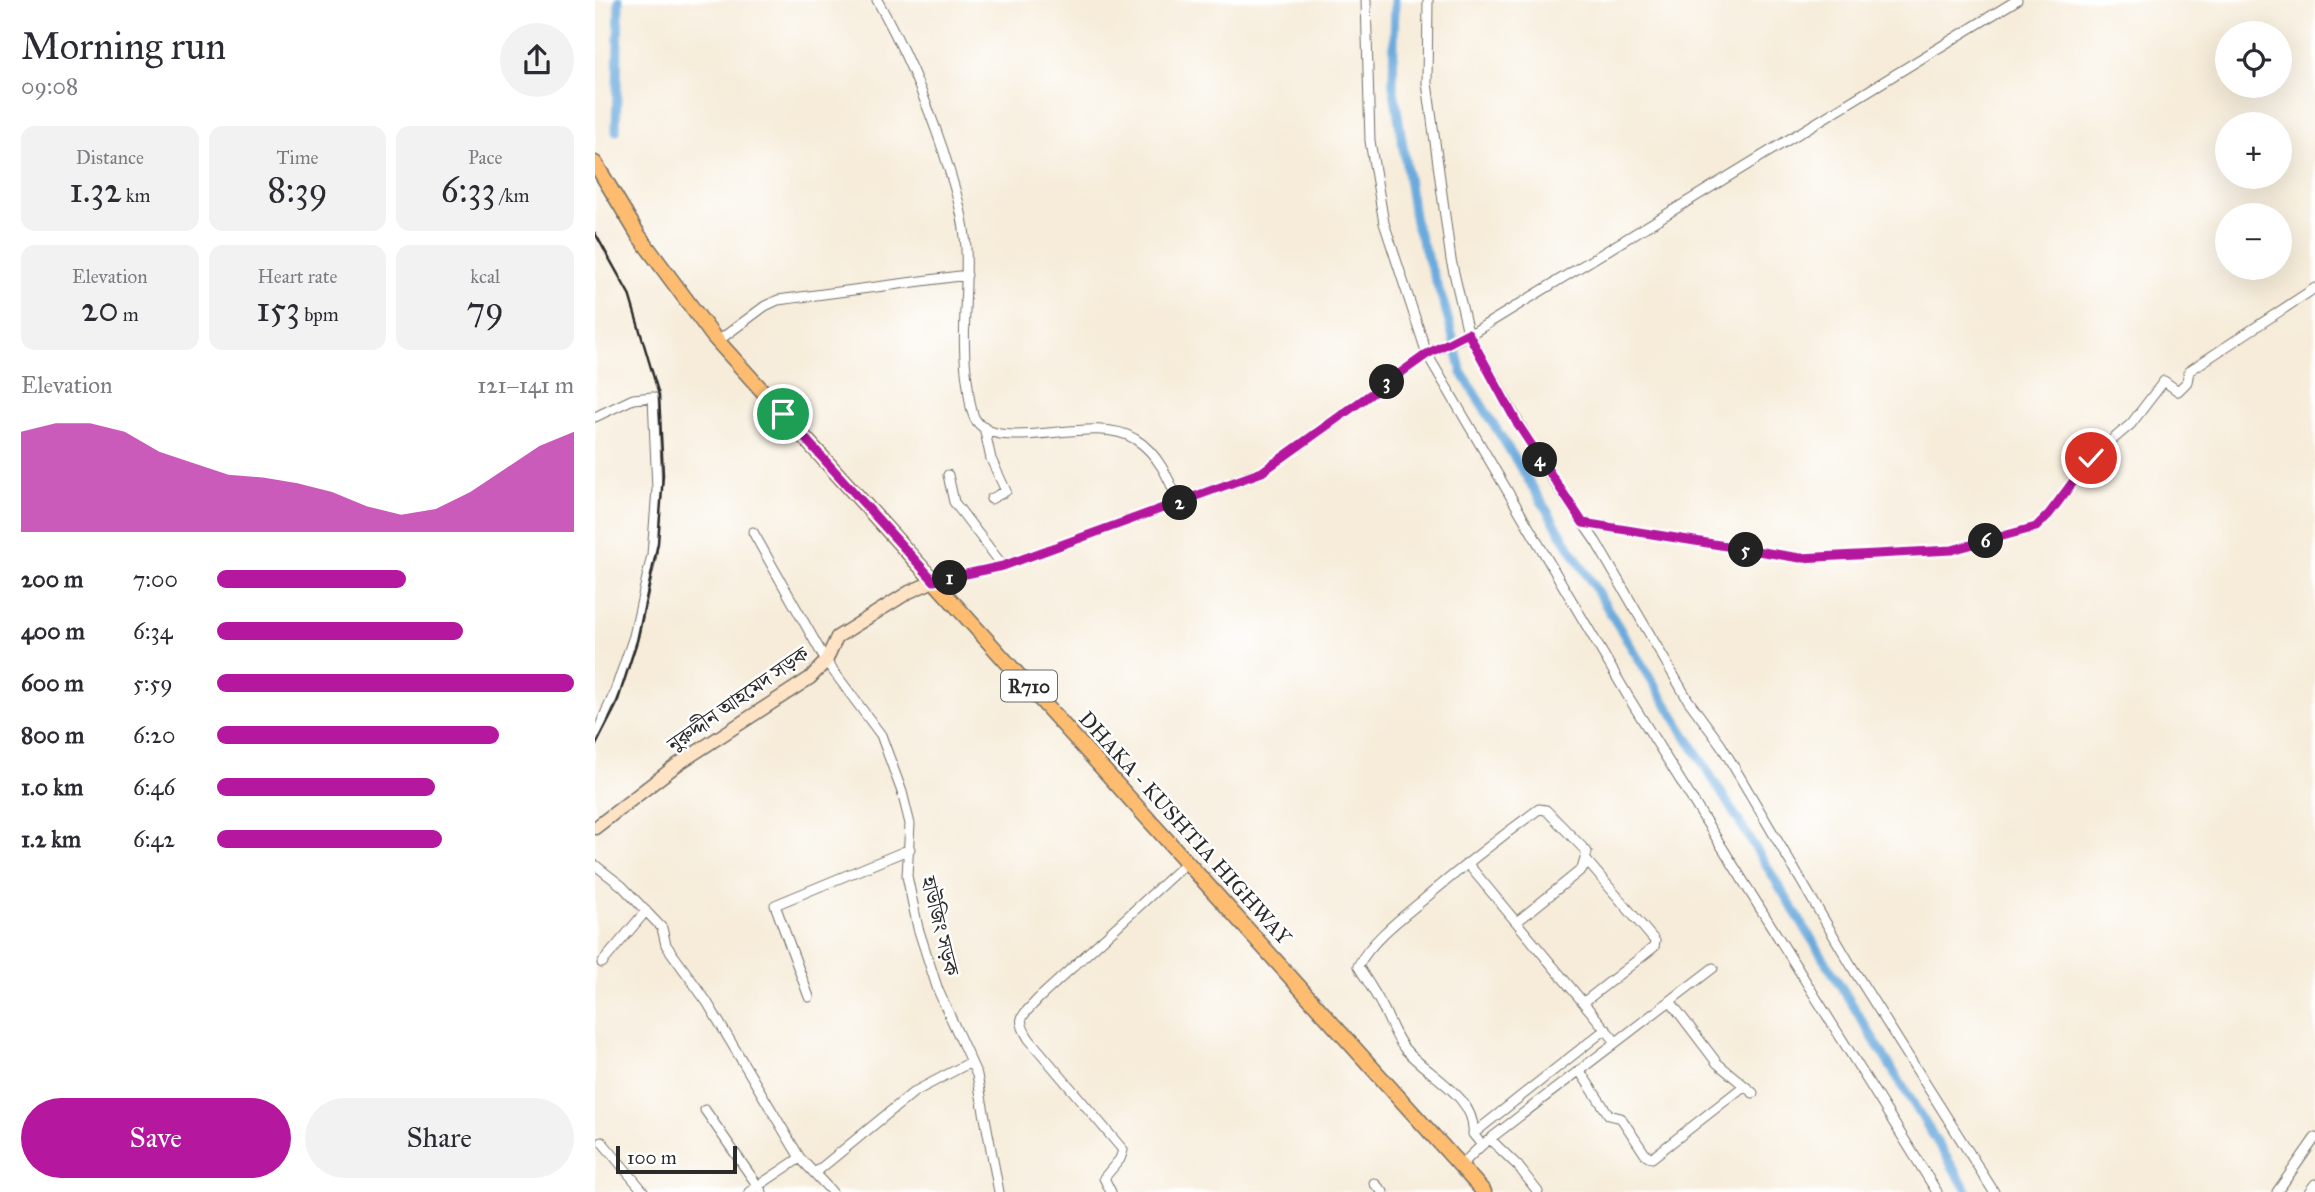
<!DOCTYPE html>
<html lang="en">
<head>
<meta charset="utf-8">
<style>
  body { margin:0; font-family:"IM FELL Great Primer","Noto Serif Bengali",serif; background:#f2f2f3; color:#2b2b33; height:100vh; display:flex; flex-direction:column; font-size:26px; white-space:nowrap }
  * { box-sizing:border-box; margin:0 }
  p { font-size:23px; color:#7c7c81 }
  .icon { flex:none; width:38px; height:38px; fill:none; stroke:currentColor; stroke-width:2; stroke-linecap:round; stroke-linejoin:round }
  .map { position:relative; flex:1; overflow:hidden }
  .sheet { display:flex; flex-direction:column; background:#fff; width:595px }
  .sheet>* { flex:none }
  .buttons { position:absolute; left:1620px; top:21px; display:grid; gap:14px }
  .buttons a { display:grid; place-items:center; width:77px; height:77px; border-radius:50%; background:#fff; box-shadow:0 7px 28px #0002; font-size:35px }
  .scale { position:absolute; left:21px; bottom:18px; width:121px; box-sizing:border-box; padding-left:7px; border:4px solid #2b2b2b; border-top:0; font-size:19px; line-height:24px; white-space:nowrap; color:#2b2b2b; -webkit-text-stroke:5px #fff; paint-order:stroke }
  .pin { position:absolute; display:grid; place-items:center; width:60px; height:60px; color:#fff; margin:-30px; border:4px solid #fff; border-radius:50%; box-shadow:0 2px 7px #0007 }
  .km { position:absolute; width:35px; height:35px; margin:-18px; border-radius:50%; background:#222; color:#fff; font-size:19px; line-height:35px; text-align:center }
  .round { display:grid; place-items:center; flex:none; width:74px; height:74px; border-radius:37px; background:#f2f2f3 }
  .head { display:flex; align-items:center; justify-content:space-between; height:119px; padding:0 21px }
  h1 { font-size:38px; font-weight:600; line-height:52px }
  .metrics { display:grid; grid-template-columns:repeat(3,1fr); gap:10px; height:119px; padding:7px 21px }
  .metrics div { display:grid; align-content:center; border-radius:14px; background:#f2f2f3; text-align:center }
  .metrics b { font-size:35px; font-weight:600 }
  .metrics small { font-size:19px; font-weight:400 }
  .metrics p { font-size:19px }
  .chart { height:196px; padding:14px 21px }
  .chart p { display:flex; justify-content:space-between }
  .chart svg { width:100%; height:126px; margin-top:7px; fill:#b5179e; opacity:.7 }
  .cta { display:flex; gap:14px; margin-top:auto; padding:14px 21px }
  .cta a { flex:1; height:80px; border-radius:42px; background:#b5179e; color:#fff; font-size:28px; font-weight:600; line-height:80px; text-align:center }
  .cta a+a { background:#f2f2f3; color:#2b2b33 }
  ul { padding:0 21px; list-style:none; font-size:23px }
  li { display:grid; grid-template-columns:112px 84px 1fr; align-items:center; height:52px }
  li i { height:18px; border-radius:9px; background:#b5179e }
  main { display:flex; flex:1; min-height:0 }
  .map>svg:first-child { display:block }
</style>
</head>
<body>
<main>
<section class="sheet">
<div class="head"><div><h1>Morning run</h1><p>09:08</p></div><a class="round"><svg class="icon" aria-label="share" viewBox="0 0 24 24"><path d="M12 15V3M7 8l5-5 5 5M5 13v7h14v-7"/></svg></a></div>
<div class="metrics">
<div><p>Distance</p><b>1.32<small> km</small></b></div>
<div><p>Time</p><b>8:39</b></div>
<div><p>Pace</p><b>6:33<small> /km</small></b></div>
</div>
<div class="metrics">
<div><p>Elevation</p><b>20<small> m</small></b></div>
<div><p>Heart rate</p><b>153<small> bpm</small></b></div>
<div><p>kcal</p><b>79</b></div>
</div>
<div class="chart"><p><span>Elevation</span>121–141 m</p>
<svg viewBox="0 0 160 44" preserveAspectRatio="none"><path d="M0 44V9L10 6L20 6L30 9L40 16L50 20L60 24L70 25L80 27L90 30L100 35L110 38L120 36L130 30L140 22L150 14L160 9V44z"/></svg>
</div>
<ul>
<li><b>200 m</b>7:00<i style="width:53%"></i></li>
<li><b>400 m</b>6:34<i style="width:69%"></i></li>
<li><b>600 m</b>5:59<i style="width:100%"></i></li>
<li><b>800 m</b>6:20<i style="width:79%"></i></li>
<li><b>1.0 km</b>6:46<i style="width:61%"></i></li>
<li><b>1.2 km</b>6:42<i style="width:63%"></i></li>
</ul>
<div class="cta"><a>Save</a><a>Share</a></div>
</section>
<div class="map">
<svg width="1720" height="1192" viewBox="0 0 1720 1192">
  <rect width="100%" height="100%" fill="#fff"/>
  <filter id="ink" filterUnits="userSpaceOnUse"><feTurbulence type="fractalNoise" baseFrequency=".0143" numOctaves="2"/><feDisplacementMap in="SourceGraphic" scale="14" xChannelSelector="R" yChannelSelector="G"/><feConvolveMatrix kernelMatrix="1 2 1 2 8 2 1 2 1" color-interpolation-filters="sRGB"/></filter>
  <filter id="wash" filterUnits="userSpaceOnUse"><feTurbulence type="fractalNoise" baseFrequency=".00686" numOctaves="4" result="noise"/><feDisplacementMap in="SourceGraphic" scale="28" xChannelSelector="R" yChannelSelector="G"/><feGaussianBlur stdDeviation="1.57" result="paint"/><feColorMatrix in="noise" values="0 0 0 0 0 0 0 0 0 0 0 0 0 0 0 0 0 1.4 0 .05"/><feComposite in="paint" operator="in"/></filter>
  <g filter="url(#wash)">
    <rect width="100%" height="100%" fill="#f6ecd9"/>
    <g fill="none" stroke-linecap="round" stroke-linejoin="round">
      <!-- canal -->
      <path stroke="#6baadd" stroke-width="9" d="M 800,0 L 798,84 L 820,222 L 850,307 L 867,373 L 1373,1192
        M 21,131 L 24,0"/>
    </g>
  </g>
  <g filter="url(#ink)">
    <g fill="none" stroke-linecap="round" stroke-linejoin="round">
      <!-- minor casing -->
      <g stroke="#726f68" stroke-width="11">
        <path id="minor" d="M 282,0 C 310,49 330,97 348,150 C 358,183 369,213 371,248 C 373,295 365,339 373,386 C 374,396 375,408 379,417 C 400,459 497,411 540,439 C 563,453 574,479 584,503
          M 771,0 L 775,141 L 789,223 L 832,354 L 1034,698 L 1342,1192
          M 833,0 L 832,83 L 856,260 L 873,333 L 947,464 L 1001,542 L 1093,700 L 1126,745 L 1260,972 L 1399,1192
          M 123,341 L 170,306 L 183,300 L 372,275
          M 0,417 L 38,399 L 58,397 L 62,489 L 57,555 L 39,636 L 19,694 L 0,737
          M 389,427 L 396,459 L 411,491 L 396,499
          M 353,475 L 359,502 L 408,566
          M 988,523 L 1205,558 L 1357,550 L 1441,527 L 1454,514 L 1496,458 L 1536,424 L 1569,381 L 1583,391 L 1592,382 L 1594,371 L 1720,288
          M 158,532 L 231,661 L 286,735 L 307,792 L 315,824 L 312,876 L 323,928 L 343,990 L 382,1075 L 404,1192
          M 339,581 L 408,566 L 667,472 L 832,354 L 879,332 L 1422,0
          M 872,863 L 1021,1042
          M 0,865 L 27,886 L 67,928 L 71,945 L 112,1002 L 205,1158 L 237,1192
          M 7,963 L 51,911
          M 214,997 L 180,905 L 315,849
          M 1075,1001 L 1122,1063 L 1158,1093
          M 989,1002 L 1059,947 L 1060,941 L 992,861
          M 984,1070 L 1014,1115 L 1026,1118 L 1050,1154 L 1057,1158 L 1149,1086
          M 110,1110 L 167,1192
          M 878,1134 L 1011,1029
          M 896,1140 L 923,1166 L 943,1192
          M 7,1142 L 49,1192
          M 887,1145 L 878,1134 C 882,1096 830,1074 809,1048 C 799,1035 794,1018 786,1004 C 779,991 771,979 763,966 C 777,940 805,919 828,900 C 866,868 904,838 944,809 L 951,810 L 992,852 L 987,869 L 923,921
          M 865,1166 L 887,1145 L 1118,968
          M 220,1173 L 319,1092 L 374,1063
          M 779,1183 L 788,1192
          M 154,1192 L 205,1158
          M 516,1192 L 509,1178 L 525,1159 L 528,1150 L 434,1039 C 420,1017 427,1017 443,999 L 592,862
          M 1682,1192 L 1720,1138
          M 1714,1192 L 1720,1184"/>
      </g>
      <!-- secondary casing -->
      <g stroke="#726f68" stroke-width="15">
        <path id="secondary" d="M 0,828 L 83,764 L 215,678 L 231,661 L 242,637 L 314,592 L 339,581"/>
      </g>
      <!-- primary casing -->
      <g stroke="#726f68" stroke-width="17">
        <path id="primary" d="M 0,163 L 44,236 L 118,336 L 889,1192"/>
      </g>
      <!-- minor -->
      <use href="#minor" stroke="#fff" stroke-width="9"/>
      <!-- secondary -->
      <use href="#secondary" stroke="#fee4c5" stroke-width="12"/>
      <!-- primary -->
      <use href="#primary" stroke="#fdbc6f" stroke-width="14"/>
      <!-- rail -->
      <path stroke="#2b2b2b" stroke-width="2.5" d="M 0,233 L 34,294 L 64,395 L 68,475 L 63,543 L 42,641 L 21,706 L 0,747"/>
    </g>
  </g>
  <g fill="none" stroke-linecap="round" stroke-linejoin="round" filter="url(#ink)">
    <!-- route casing -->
    <g stroke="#fff" stroke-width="14">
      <path id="route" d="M 188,414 L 339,581 L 408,566 L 667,472 L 832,354 L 873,333 L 922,423 L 988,523 L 1205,558 L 1357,550 L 1441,527 L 1454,514 L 1496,458"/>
    </g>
    <!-- route -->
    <use href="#route" stroke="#b5179e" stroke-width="9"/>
  </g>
  <g text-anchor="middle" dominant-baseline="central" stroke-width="5" stroke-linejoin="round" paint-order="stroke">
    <!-- shield labels -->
    <rect fill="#fff" stroke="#6b6b6b" stroke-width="2" x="406" y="670.5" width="56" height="31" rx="5"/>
    <g font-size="19" font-weight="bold" fill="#2b2b2b">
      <text x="434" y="686">R710</text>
    </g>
    <!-- street labels -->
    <g font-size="21" fill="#2b2b2b" stroke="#fff">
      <text transform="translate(143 699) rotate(-35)">নুরুদ্দীন আহমেদ সড়ক</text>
      <text transform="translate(590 828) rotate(48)">DHAKA - KUSHTIA HIGHWAY</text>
      <text transform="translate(345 926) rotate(76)">হাউজিং সড়ক</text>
    </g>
  </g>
</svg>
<div class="buttons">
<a><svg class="icon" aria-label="locate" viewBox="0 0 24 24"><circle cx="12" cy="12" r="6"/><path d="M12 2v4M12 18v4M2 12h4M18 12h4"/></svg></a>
<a>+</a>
<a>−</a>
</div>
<div class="scale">100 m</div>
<div class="pin" style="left:188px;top:414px;background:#1e9e55"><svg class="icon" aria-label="arrive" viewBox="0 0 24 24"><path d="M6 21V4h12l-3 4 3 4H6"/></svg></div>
<div class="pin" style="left:1496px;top:458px;background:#d93025"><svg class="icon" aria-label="check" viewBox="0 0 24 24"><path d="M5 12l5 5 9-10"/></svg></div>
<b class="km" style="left:355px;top:578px">1</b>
<b class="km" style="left:585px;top:503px">2</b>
<b class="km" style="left:792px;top:382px">3</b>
<b class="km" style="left:945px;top:460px">4</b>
<b class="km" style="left:1151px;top:550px">5</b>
<b class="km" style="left:1391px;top:541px">6</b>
</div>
</main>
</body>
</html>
